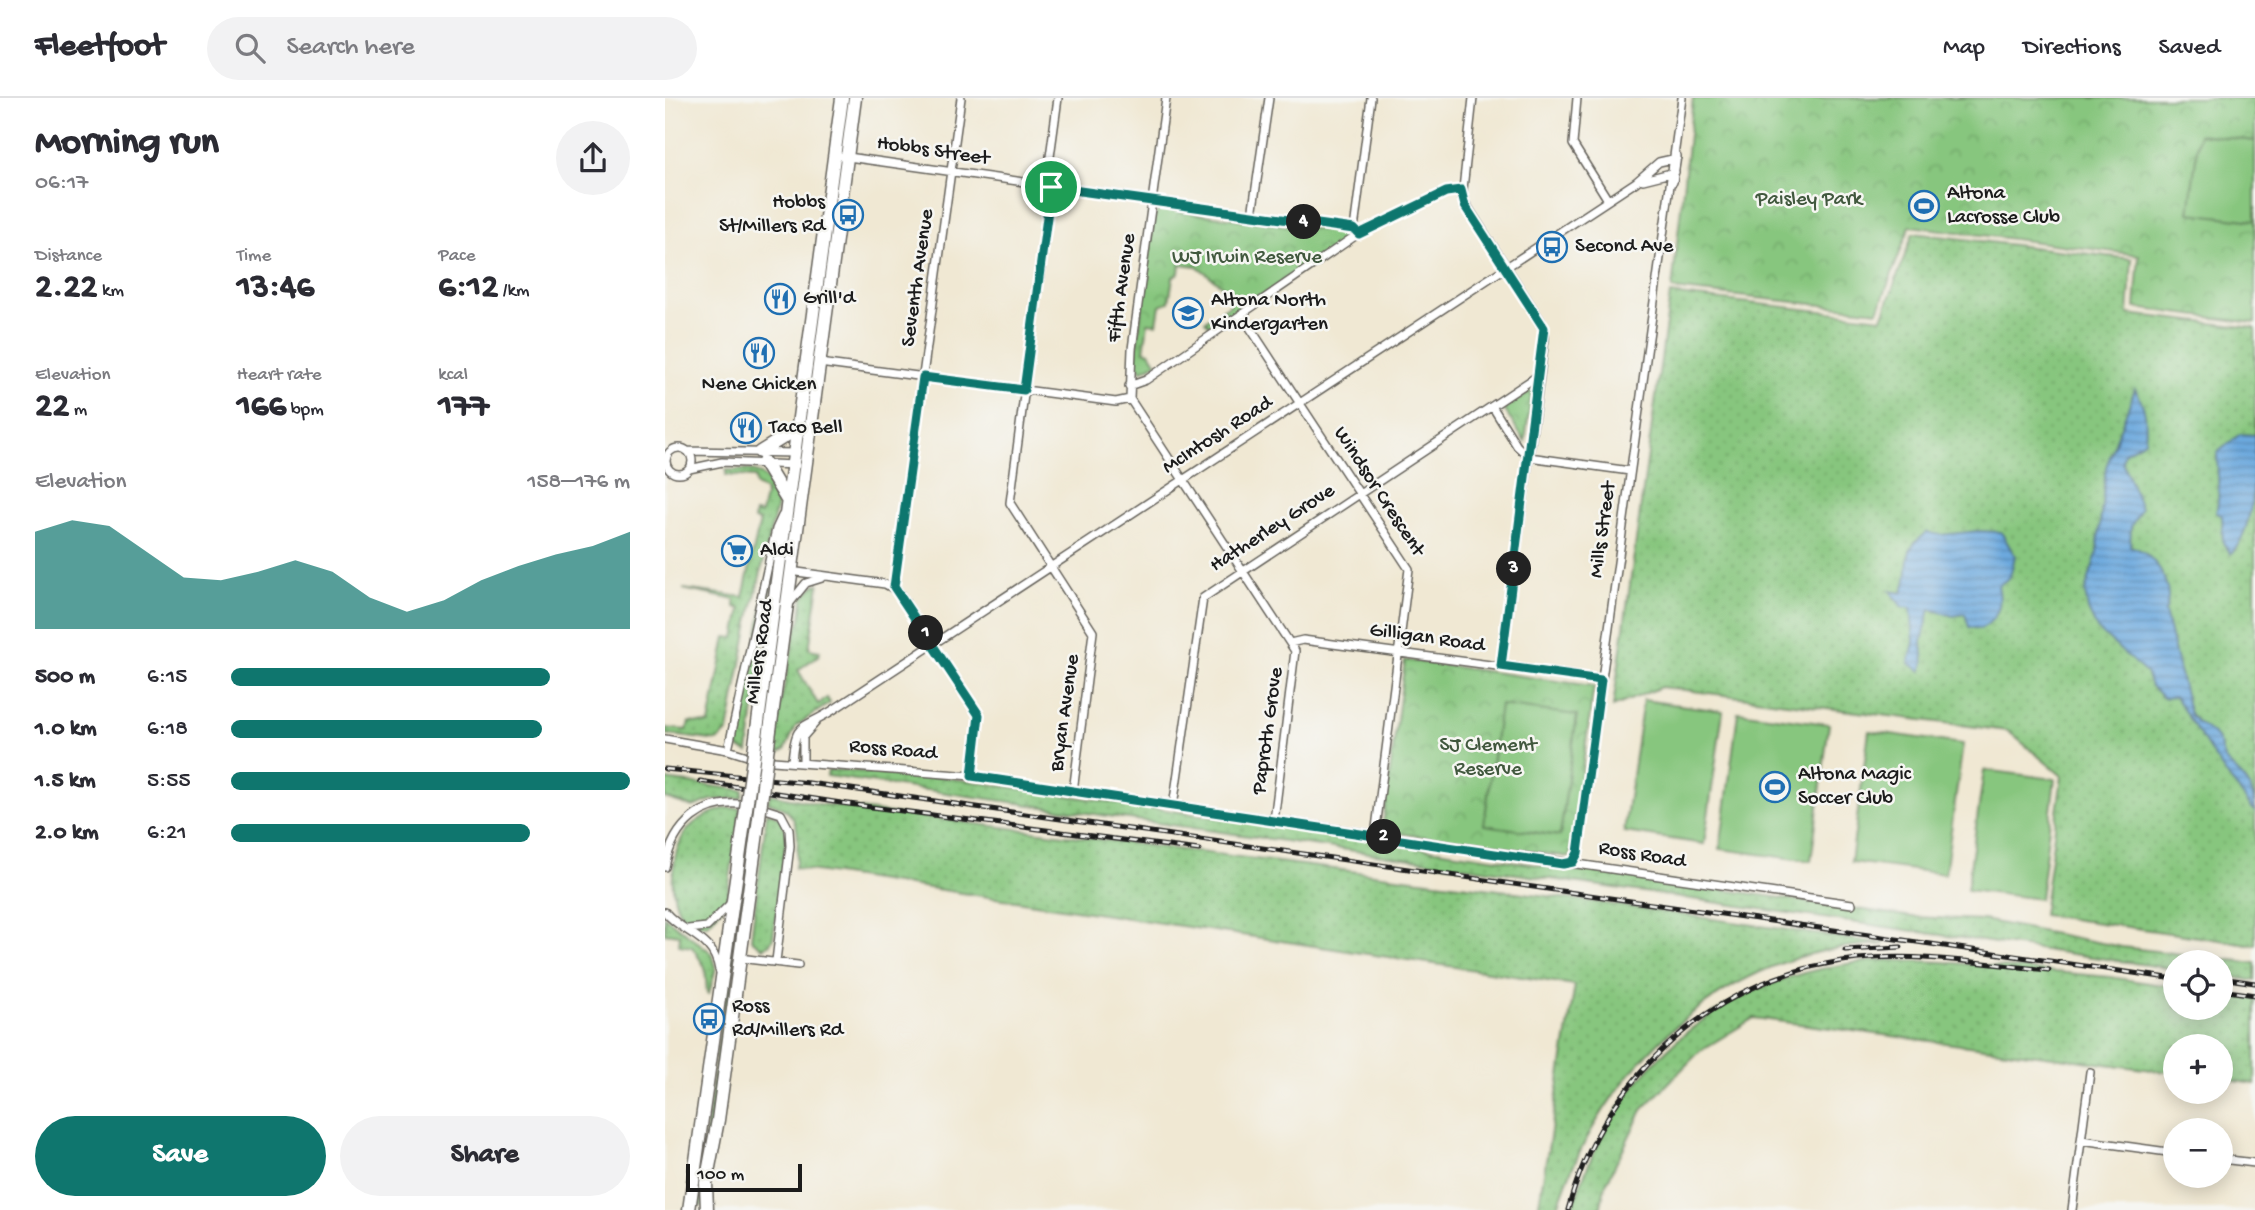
<!DOCTYPE html>
<html lang="en">
<head>
<meta charset="utf-8">
<style>
  body { margin:0; font-family:"Gochi Hand",sans-serif; background:#f2f2f3; color:#2b2b33; height:100vh; display:flex; flex-direction:column; font-size:26px; white-space:nowrap }
  * { box-sizing:border-box; margin:0 }
  p { font-size:23px; color:#7c7c81 }
  .icon { flex:none; width:38px; height:38px; fill:none; stroke:currentColor; stroke-width:2; stroke-linecap:round; stroke-linejoin:round }
  .map { position:relative; flex:1; overflow:hidden }
  .drawer { display:flex; flex-direction:column; background:#fff; width:665px }
  .drawer>* { flex:none }
  .tools { position:absolute; left:1498px; top:852px; display:grid; gap:14px }
  .tools a { display:grid; place-items:center; width:70px; height:70px; border-radius:50%; background:#fff; box-shadow:0 4px 18px #0003; font-size:35px }
  .scale { position:absolute; left:21px; bottom:18px; width:116px; box-sizing:border-box; padding-left:7px; border:4px solid #1c1c1c; border-top:0; font-size:19px; line-height:24px; white-space:nowrap; color:#1c1c1c; -webkit-text-stroke:5px #f6f6f2; paint-order:stroke }
  .pin { position:absolute; display:grid; place-items:center; width:60px; height:60px; color:#fff; margin:-30px; border:4px solid #fff; border-radius:50%; box-shadow:0 2px 7px #0007 }
  .km { position:absolute; width:35px; height:35px; margin:-18px; border-radius:50%; background:#222; color:#fff; font-size:19px; line-height:35px; text-align:center }
  .round { display:grid; place-items:center; flex:none; width:74px; height:74px; border-radius:37px; background:#f2f2f3 }
  .summary { display:flex; align-items:center; justify-content:space-between; height:119px; padding:0 35px }
  h1 { font-size:38px; font-weight:700; line-height:52px }
  .figures { display:grid; grid-template-columns:repeat(3,1fr); gap:10px; height:119px; padding:7px 35px }
  .figures div { display:grid; align-content:center }
  .figures b { font-size:35px; font-weight:700 }
  .figures small { font-size:19px; font-weight:400 }
  .figures p { font-size:19px }
  .chart { height:196px; padding:14px 35px }
  .chart p { display:flex; justify-content:space-between }
  .chart svg { width:100%; height:126px; margin-top:7px; fill:#0f766e; opacity:.7 }
  .action { display:flex; gap:14px; margin-top:auto; padding:14px 35px }
  .action a { flex:1; height:80px; border-radius:42px; background:#0f766e; color:#fff; font-size:28px; font-weight:700; line-height:80px; text-align:center }
  .action a+a { background:#f2f2f3; color:#2b2b33 }
  ul { padding:0 35px; list-style:none; font-size:23px }
  li { display:grid; grid-template-columns:112px 84px 1fr; align-items:center; height:52px }
  li i { height:18px; border-radius:9px; background:#0f766e }
  header { display:flex; align-items:center; gap:42px; box-sizing:border-box; height:98px; padding:0 35px; background:#fff; border-bottom:2px solid #e1e1e2 }
  header strong { font-size:33px }
  nav { display:flex; gap:38px; margin-inline-start:auto; font-size:24px }
  .search { width:490px; height:63px; background:#f2f2f3; display:flex; align-items:center; gap:18px; box-sizing:border-box; padding:0 24px; border-radius:38px; color:#7c7c81; font-size:26px }
  main { display:flex; flex:1; min-height:0 }
  .map>svg:first-child { display:block }
</style>
</head>
<body>
<header>
<strong>Fleetfoot</strong>
<div class="search"><svg class="icon" aria-label="search" viewBox="0 0 24 24"><circle cx="10" cy="10" r="6"/><path d="M15 15l6 6"/></svg>Search here</div>
<nav><a>Map</a><a>Directions</a><a>Saved</a></nav>
</header>
<main>
<section class="drawer">
<div class="summary"><div><h1>Morning run</h1><p>06:17</p></div><a class="round"><svg class="icon" aria-label="share" viewBox="0 0 24 24"><path d="M12 15V3M7 8l5-5 5 5M5 13v7h14v-7"/></svg></a></div>
<div class="figures">
<div><p>Distance</p><b>2.22<small> km</small></b></div>
<div><p>Time</p><b>13:46</b></div>
<div><p>Pace</p><b>6:12<small> /km</small></b></div>
</div>
<div class="figures">
<div><p>Elevation</p><b>22<small> m</small></b></div>
<div><p>Heart rate</p><b>166<small> bpm</small></b></div>
<div><p>kcal</p><b>177</b></div>
</div>
<div class="chart"><p><span>Elevation</span>158–176 m</p>
<svg viewBox="0 0 160 44" preserveAspectRatio="none"><path d="M0 44V10L10 6L20 8L30 17L40 26L50 27L60 24L70 20L80 24L90 33L100 38L110 34L120 27L130 22L140 18L150 15L160 10V44z"/></svg>
</div>
<ul>
<li><b>500 m</b>6:15<i style="width:80%"></i></li>
<li><b>1.0 km</b>6:18<i style="width:78%"></i></li>
<li><b>1.5 km</b>5:55<i style="width:100%"></i></li>
<li><b>2.0 km</b>6:21<i style="width:75%"></i></li>
</ul>
<div class="action"><a>Save</a><a>Share</a></div>
</section>
<div class="map">
<svg width="1590" height="1112" viewBox="0 0 1590 1112">
  <defs>
    <pattern id="grass-dots" width="8" height="8" patternUnits="userSpaceOnUse" patternTransform="scale(1.75)"><rect width="8" height="8" fill="#87c67e"/><path d="M2 2h.1M6 6h.1" fill="none" stroke="#74aa6c" stroke-width="1.8" stroke-linecap="round"/></pattern>
    <pattern id="park-crowns" width="20" height="18" patternUnits="userSpaceOnUse" patternTransform="scale(1.75)"><rect width="20" height="18" fill="#87c67e"/><path d="M2 6a3 3 0 1 1 6 0M12 15a3 3 0 1 1 6 0" fill="none" stroke="#74aa6c"/></pattern>
    <pattern id="water-rules" width="6" height="5" patternUnits="userSpaceOnUse" patternTransform="scale(1.75)"><rect width="6" height="5" fill="#6ca9de"/><path d="M0 2.5h6" fill="none" stroke="#5889b3"/></pattern>
  </defs>
  <rect width="100%" height="100%" fill="#f6f6f2"/>
  <filter id="ink" filterUnits="userSpaceOnUse"><feTurbulence type="fractalNoise" baseFrequency=".0143" numOctaves="2"/><feDisplacementMap in="SourceGraphic" scale="14" xChannelSelector="R" yChannelSelector="G"/><feConvolveMatrix kernelMatrix="1 2 1 2 8 2 1 2 1" color-interpolation-filters="sRGB"/></filter>
  <filter id="wash" filterUnits="userSpaceOnUse"><feTurbulence type="fractalNoise" baseFrequency=".00686" numOctaves="4" result="noise"/><feDisplacementMap in="SourceGraphic" scale="28" xChannelSelector="R" yChannelSelector="G"/><feGaussianBlur stdDeviation="1.57" result="paint"/><feColorMatrix in="noise" values="0 0 0 0 0 0 0 0 0 0 0 0 0 0 0 0 0 1.4 0 .05"/><feComposite in="paint" operator="in"/></filter>
  <g filter="url(#wash)">
    <rect width="100%" height="100%" fill="#f0e8d3"/>
    <!-- grass -->
    <path fill="url(#grass-dots)" stroke="#52714d" stroke-width="2" d="M 1248,135 L 1467,161 L 1463,216 L 1590,230 L 1590,847 L 1378,817 L 1397,678 L 1343,633 L 996,589 L 948,609 L 1005,196 L 1217,220 Z
      M 61,372 L 84,372 L 96,376 L 102,382 L 112,407 L 84,524 L 63,633 L 53,643 L 0,636 L 0,630 L 22,632 L 24,624 L 44,626 L 61,539 L 70,540 L 76,511 L 70,509 L 70,502 L 18,491 L 78,499 L 95,423 L 89,422 L 90,415 L 96,416 L 101,393 L 91,388 L 90,379 L 61,377 Z
      M 106,466 L 109,466 L 83,654 L 74,650 L 72,643 Z
      M 151,486 L 154,486 L 144,551 L 155,553 L 154,557 L 133,572 L 153,606 L 162,600 L 165,605 L 131,628 L 120,652 L 110,657 L 113,618 L 131,532 L 136,522 L 138,499 Z
      M 171,672 L 277,679 L 914,773 L 915,771 L 1248,819 L 1318,822 L 1457,849 L 1590,865 L 1590,883 L 1556,877 L 1556,864 L 1510,864 L 1510,871 C 1061,805 611,742 162,678 L 163,673 Z
      M 0,682 L 78,692 L 77,700 L 46,702 L 28,709 L 0,700 Z
      M 105,696 L 154,706 L 930,804 L 1220,846 C 1063,848 936,969 892,1112 L 873,1112 L 910,887 L 130,770 C 135,740 138,713 103,704 Z
      M 61,710 L 76,710 L 61,806 L 43,826 C 0,836 0,758 23,731 C 33,720 47,714 61,710 Z
      M 86,712 L 90,712 L 37,1108 L 32,1107 L 32,1101 Z
      M 102,714 L 114,719 L 122,734 L 108,840 L 104,847 L 98,850 L 86,841 Z
      M 0,819 L 47,855 L 51,869 L 44,896 L 42,895 L 40,869 L 27,849 L 14,847 L 15,837 L 0,835 Z
      M 1221,862 L 1279,864 L 1445,879 L 1510,889 L 1510,910 L 1556,910 L 1556,896 L 1590,901 L 1590,986 L 1556,981 L 1556,948 L 1510,948 L 1510,975 L 1089,920 L 1035,953 L 977,1012 L 940,1088 L 935,1112 L 907,1112 C 953,962 1063,871 1221,862 Z"/>
    <!-- park -->
    <path fill="url(#park-crowns)" stroke="#52714d" stroke-width="2" d="M 1028,0 L 1590,0 L 1590,225 L 1470,210 L 1474,157 L 1245,128 L 1213,213 L 1007,191 Z
      M 494,111 L 673,134 L 679,142 L 666,154 L 546,229 L 540,223 L 565,207 L 565,194 L 532,168 L 515,166 L 514,175 L 508,179 L 504,204 L 495,207 L 492,226 L 483,225 L 479,253 L 485,254 L 492,265 L 476,273 L 470,265 L 488,121 Z
      M 867,292 L 860,344 L 839,311 Z
      M 740,562 L 929,588 L 905,759 L 717,733 Z"/>
    <!-- pitch -->
    <path fill="#87c67e" stroke="#52714d" stroke-width="2" d="M 1534,36 L 1590,43 L 1590,123 L 1524,115 Z
      M 978,602 L 1058,613 L 1039,746 L 959,734 Z
      M 835,607 L 912,617 L 895,738 L 819,727 Z
      M 1073,614 L 1164,626 L 1146,763 L 1055,751 Z
      M 1204,633 L 1298,646 L 1280,776 L 1186,764 Z
      M 1319,672 L 1390,681 L 1375,801 L 1302,792 Z"/>
    <!-- water -->
    <path fill="url(#water-rules)" stroke="#44627d" stroke-width="2" d="M 1470,291 C 1481,309 1482,322 1480,343 L 1460,354 L 1457,363 L 1476,410 L 1466,429 L 1465,448 C 1490,454 1511,490 1500,514 L 1524,613 C 1529,625 1542,630 1551,639 C 1558,647 1555,658 1562,664 C 1579,680 1590,688 1590,714 L 1556,669 L 1510,599 L 1498,600 L 1486,588 L 1481,575 L 1432,531 L 1423,512 L 1420,493 L 1432,455 L 1441,369 Z
      M 1575,336 L 1590,337 C 1590,375 1590,431 1566,456 L 1558,445 L 1557,418 L 1551,414 C 1556,396 1552,375 1552,355 Z
      M 1313,433 L 1336,434 L 1350,458 L 1345,479 L 1333,488 C 1338,508 1332,522 1315,531 L 1304,529 L 1300,516 L 1288,518 L 1265,511 L 1257,544 L 1259,565 L 1256,573 L 1244,565 L 1249,544 L 1246,510 L 1237,509 L 1225,493 L 1237,495 C 1249,469 1232,455 1262,434 L 1275,437 Z"/>
  </g>
  <g filter="url(#ink)">
    <g fill="none" stroke-linecap="round" stroke-linejoin="round">
      <!-- minor casing -->
      <g stroke="#66635c" stroke-width="10">
        <path id="minor" d="M 501,0 L 467,251 L 465,301 L 630,553 L 609,723
          M 808,0 L 797,100 L 876,223 L 880,240 L 836,568
          M 912,0 L 908,46 L 943,102
          M 169,57 L 689,131 L 693,136
          M 978,82 L 1010,74
          M 1008,84 L 1012,58
          M 381,88 L 393,0
          M 386,89 L 345,405 L 428,534 L 408,694
          M 587,117 L 604,0
          M 689,131 L 706,0
          M 576,216 L 744,471 L 710,738
          M 154,265 L 451,304 L 465,301
          M 464,288 L 481,282 L 693,136 L 781,94 L 796,92
          M 827,308 L 852,348 L 864,359 L 965,373
          M1 363a13 13 0 1 1 26 0a13 13 0 1 1-26 0Z
          M 23,353 L 130,355
          M 24,371 L 57,364 L 131,367
          M 125,473 L 220,486 L 233,493 L 314,617 L 307,678
          M 229,489 L 296,0
          M 124,506 L 141,485 L 157,480
          M 625,545 L 638,542 L 937,582
          M 0,641 L 63,652 L 95,662 L 307,678 L 1187,806
          M 63,652 L 111,431 L 117,418
          M 127,664 C 130,622 137,632 168,612 L 971,84 L 994,64 L 1012,60
          M 138,664 L 138,639 L 151,624
          M 94,709 L 116,716 L 124,731 L 125,748 L 111,863
          M 508,709 L 538,500 L 874,277
          M 908,764 L 913,755 L 1017,0
          M 0,769 C 8,726 38,700 82,707
          M 0,814 C 19,837 49,838 54,872
          M 23,831 L 42,829 L 64,807
          M 74,860 L 133,867
          M 1416,1042 L 1510,1055
          M 1556,1061 L 1590,1065
          M 1407,1112 L 1425,974"/>
      </g>
      <!-- primary casing -->
      <g stroke="#66635c" stroke-width="15">
        <path id="primary" d="M 95,354 L 132,331
          M 99,364 L 122,402
          M 89,654 L 177,0
          M 102,655 L 190,0
          M 24,1112 L 80,718
          M 42,1112 L 41,1085 L 53,1022 L 94,720"/>
      </g>
      <!-- minor -->
      <use href="#minor" stroke="#fff" stroke-width="7"/>
      <!-- primary -->
      <use href="#primary" stroke="#fff" stroke-width="12"/>
      <!-- rail casing -->
      <g stroke="#1c1c1c" stroke-width="5">
        <path id="rail" d="M 0,671 L 144,685 L 1510,881
          M 35,683 L 176,705 L 534,752
          M 1180,852 L 1236,849
          M 1556,880 L 1590,885
          M 1556,892 L 1590,897
          M 903,1112 C 938,978 1054,874 1193,861 C 1257,855 1321,866 1384,872"/>
      </g>
      <!-- rail -->
      <use href="#rail" stroke="#f6f6f2" stroke-width="2.5" stroke-dasharray="8" stroke-linecap="butt"/>
      <!-- primary-bridge casing -->
      <g stroke="#66635c" stroke-width="15" stroke-linecap="butt">
        <path id="primary-bridge" d="M 80,718 L 89,654
          M 94,720 L 102,655"/>
      </g>
      <!-- primary-bridge -->
      <use href="#primary-bridge" stroke="#fff" stroke-width="12"/>
    </g>
  </g>
  <g fill="none" stroke-linecap="round" stroke-linejoin="round" filter="url(#ink)">
    <!-- route casing -->
    <g stroke="#fff" stroke-width="14">
      <path id="route" d="M 386,89 L 689,131 L 694,136 L 781,94 L 796,92 L 800,108 L 879,230 L 836,568 L 936,582 L 913,755 L 908,764 L 898,766 L 307,678 L 314,617 L 229,489 L 258,279 L 359,292 Z"/>
    </g>
    <!-- route -->
    <use href="#route" stroke="#0f766e" stroke-width="9"/>
  </g>
  <!-- icons -->
  <defs>
    <g id="stadium-ring" transform="scale(1.575)"><circle r="9.5" fill="#f6f6f2" stroke="#1f6fb2" stroke-width="1.5"/><path d="M0-5a6.5 5 0 1 0 0 10a6.5 5 0 1 0 0-10ZM-3.5-1.8h7v3.6h-7Z" fill="#1f6fb2"/></g>
    <g id="bus-ring" transform="scale(1.575)"><circle r="9.5" fill="#f6f6f2" stroke="#1f6fb2" stroke-width="1.5"/><path d="M-5-6H5V4H4V6H2V4H-2V6H-4V4H-5ZM-3.5-4V0h7V-4ZM-3.5 1.2v1.5H-2V1.2ZM2 1.2v1.5H3.5V1.2Z" fill="#1f6fb2"/></g>
    <g id="restaurant-ring" transform="scale(1.575)"><circle r="9.5" fill="#f6f6f2" stroke="#1f6fb2" stroke-width="1.5"/><path d="M-5-6h1v4h1v-4h1v4h1v-4h1v5L-1.5 .5V6h-2V.5L-5-1ZM5-6V6H3V1.5H1.5Q1.5-4 5-6Z" fill="#1f6fb2"/></g>
    <g id="school-ring" transform="scale(1.575)"><circle r="9.5" fill="#f6f6f2" stroke="#1f6fb2" stroke-width="1.5"/><path d="M0-5L7-2L0 1L-7-2ZM-4 1L0 2.5L4 1V4Q0 6-4 4Z" fill="#1f6fb2"/></g>
    <g id="supermarket-ring" transform="scale(1.575)"><circle r="9.5" fill="#f6f6f2" stroke="#1f6fb2" stroke-width="1.5"/><path d="M-6-5.5h2.5l.6 2H6L4.5 2H-2.5L-4.4-4H-6ZM-1.5 3.2a1.3 1.3 0 1 0 .1 0ZM3 3.2a1.3 1.3 0 1 0 .1 0Z" fill="#1f6fb2"/></g>
  </defs>
  <g fill-rule="evenodd">
    <use href="#stadium-ring" x="1259" y="108"/>
    <use href="#bus-ring" x="183" y="117"/>
    <use href="#bus-ring" x="887" y="149"/>
    <use href="#restaurant-ring" x="115" y="201"/>
    <use href="#school-ring" x="523" y="215"/>
    <use href="#restaurant-ring" x="94" y="255"/>
    <use href="#restaurant-ring" x="81" y="330"/>
    <use href="#supermarket-ring" x="72" y="453"/>
    <use href="#stadium-ring" x="1110" y="689"/>
    <use href="#bus-ring" x="44" y="921"/>
  </g>
  <g text-anchor="middle" dominant-baseline="central" stroke-width="5" stroke-linejoin="round" paint-order="stroke">
    <!-- street labels -->
    <g font-size="21" fill="#1c1c1c" stroke="#f6f6f2">
      <text transform="translate(268 54) rotate(8)">Hobbs Street</text>
      <text transform="translate(254 180) rotate(-82)">Seventh Avenue</text>
      <text transform="translate(458 190) rotate(-82)">Fifth Avenue</text>
      <text transform="translate(553 338) rotate(-33)">McIntosh Road</text>
      <text transform="translate(713 394) rotate(57)">Windsor Crescent</text>
      <text transform="translate(608 431) rotate(-33)">Hatherley Grove</text>
      <text transform="translate(939 432) rotate(-82)">Mills Street</text>
      <text transform="translate(762 541) rotate(8)">Gilligan Road</text>
      <text transform="translate(96 554) rotate(-82)">Millers Road</text>
      <text transform="translate(401 615) rotate(-82)">Bryan Avenue</text>
      <text transform="translate(604 633) rotate(-82)">Paproth Grove</text>
      <text transform="translate(228 653) rotate(5)">Ross Road</text>
      <text transform="translate(977 758) rotate(9)">Ross Road</text>
    </g>
    <!-- poi labels -->
    <g font-size="21" fill="#1c1c1c" stroke="#f6f6f2" text-anchor="start">
      <text x="1282" y="96">Altona<tspan x="1282" dy="24">Lacrosse Club</tspan></text>
      <text x="160" y="105" text-anchor="end">Hobbs<tspan x="160" dy="24">St/Millers Rd</tspan></text>
      <text x="910" y="149">Second Ave</text>
      <text x="138" y="201">Grill'd</text>
      <text x="546" y="203">Altona North<tspan x="546" dy="24">Kindergarten</tspan></text>
      <text x="94" y="287" text-anchor="middle">Nene Chicken</text>
      <text x="104" y="330">Taco Bell</text>
      <text x="95" y="453">Aldi</text>
      <text x="1133" y="677">Altona Magic<tspan x="1133" dy="24">Soccer Club</tspan></text>
      <text x="67" y="909">Ross<tspan x="67" dy="24">Rd/Millers Rd</tspan></text>
    </g>
    <!-- park labels -->
    <g font-size="21" fill="#41583e" stroke="#f6f6f2">
      <text x="1144" y="102">Paisley Park</text>
      <text x="582" y="160">WJ Irwin Reserve</text>
      <text x="823" y="648">SJ Clement<tspan x="823" dy="24">Reserve</tspan></text>
    </g>
  </g>
</svg>
<div class="tools">
<a><svg class="icon" aria-label="locate" viewBox="0 0 24 24"><circle cx="12" cy="12" r="6"/><path d="M12 2v4M12 18v4M2 12h4M18 12h4"/></svg></a>
<a>+</a>
<a>−</a>
</div>
<div class="scale">100 m</div>
<div class="pin" style="left:386px;top:89px;background:#1e9e55"><svg class="icon" aria-label="arrive" viewBox="0 0 24 24"><path d="M6 21V4h12l-3 4 3 4H6"/></svg></div>
<b class="km" style="left:261px;top:535px">1</b>
<b class="km" style="left:719px;top:739px">2</b>
<b class="km" style="left:849px;top:471px">3</b>
<b class="km" style="left:639px;top:124px">4</b>
</div>
</main>
</body>
</html>
